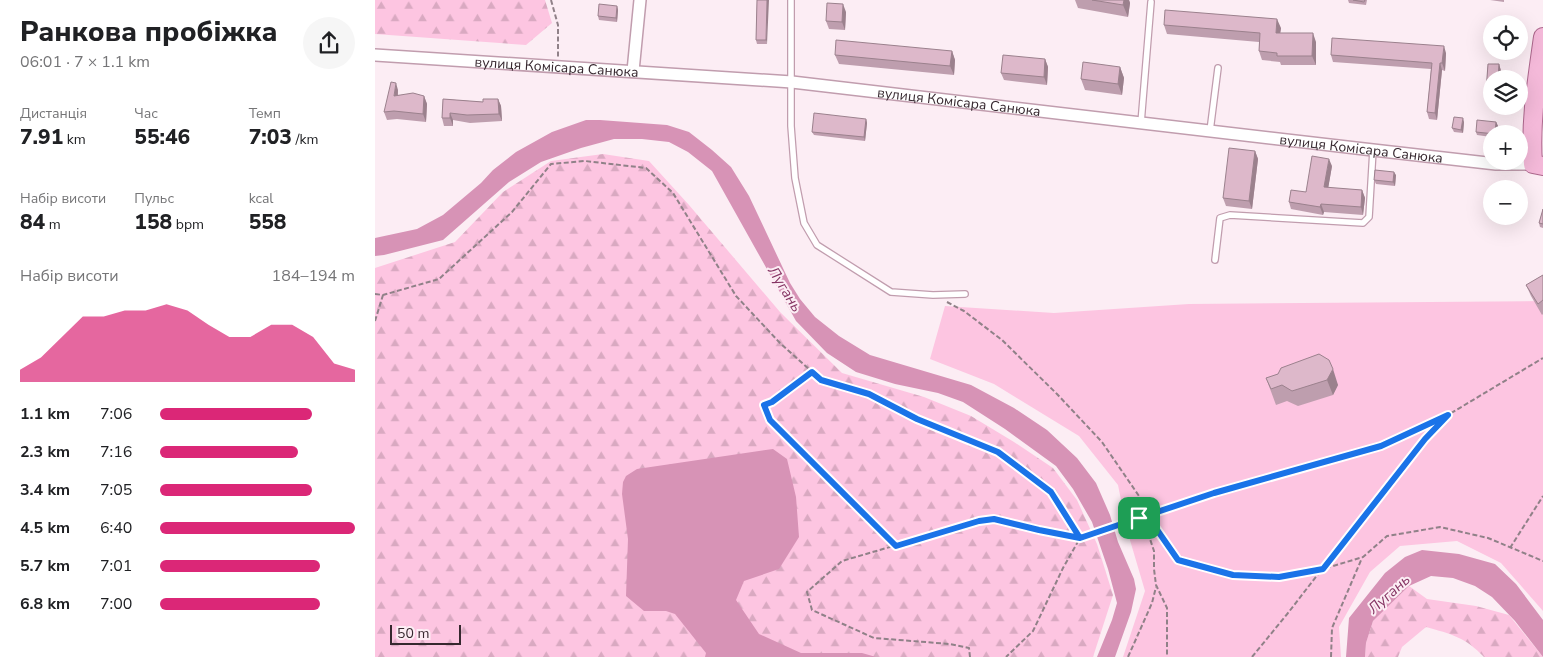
<!DOCTYPE html>
<html lang="uk">
<head>
<meta charset="utf-8">
<style>
  body { margin:0; font-family:"Nunito Sans",sans-serif; background:#f6f6f6; color:#202124; height:100vh; display:flex; flex-direction:column; font-size:19px; white-space:nowrap }
  * { box-sizing:border-box; margin:0 }
  p { font-size:16px; color:#757577 }
  .icon { flex:none; width:28px; height:28px; fill:none; stroke:currentColor; stroke-width:2; stroke-linecap:round; stroke-linejoin:round }
  .map { position:relative; flex:1; overflow:hidden }
  .panel { display:flex; flex-direction:column; background:#fff; width:375px }
  .panel>* { flex:none }
  .controls { position:absolute; left:1108px; top:15px; display:grid; gap:10px }
  .controls a { display:grid; place-items:center; width:45px; height:45px; border-radius:50%; background:#fff; box-shadow:0 5px 20px #0002; font-size:25px }
  .scale { position:absolute; left:15px; bottom:12px; width:71px; box-sizing:border-box; padding-left:5px; border:2px solid #36282f; border-top:0; font-size:14px; line-height:18px; white-space:nowrap; color:#36282f; -webkit-text-stroke:4px #fcedf4; paint-order:stroke }
  .pin { position:absolute; display:grid; place-items:center; width:42px; height:42px; color:#fff; margin:-21px; border-radius:10px; box-shadow:0 2px 8px #0006 }
  .round { display:grid; place-items:center; flex:none; width:52px; height:52px; border-radius:26px; background:#f6f6f6 }
  .head { display:flex; align-items:center; justify-content:space-between; height:85px; padding:0 20px }
  h1 { font-size:28px; font-weight:800; line-height:38px }
  .metrics { display:grid; grid-template-columns:repeat(3,1fr); gap:8px; height:85px; padding:5px 20px }
  .metrics div { display:grid; align-content:center }
  .metrics b { font-size:21px; font-weight:800 }
  .metrics small { font-size:14px; font-weight:400 }
  .metrics p { font-size:14px }
  .chart { height:140px; padding:10px 20px }
  .chart p { display:flex; justify-content:space-between }
  .chart svg { width:100%; height:90px; margin-top:5px; fill:#db2777; opacity:.7 }
  ul { padding:0 20px; list-style:none; font-size:16px }
  li { display:grid; grid-template-columns:80px 60px 1fr; align-items:center; height:38px }
  li i { height:12px; border-radius:6px; background:#db2777 }
  main { display:flex; flex:1; min-height:0 }
  .map>svg:first-child { display:block }
</style>
</head>
<body>
<main>
<section class="panel">
<div class="head"><div><h1>Ранкова пробіжка</h1><p>06:01 · 7 × 1.1 km</p></div><a class="round"><svg class="icon" aria-label="share" viewBox="0 0 24 24"><path d="M12 15V3M7 8l5-5 5 5M5 13v7h14v-7"/></svg></a></div>
<div class="metrics">
<div><p>Дистанція</p><b>7.91<small> km</small></b></div>
<div><p>Час</p><b>55:46</b></div>
<div><p>Темп</p><b>7:03<small> /km</small></b></div>
</div>
<div class="metrics">
<div><p>Набір висоти</p><b>84<small> m</small></b></div>
<div><p>Пульс</p><b>158<small> bpm</small></b></div>
<div><p>kcal</p><b>558</b></div>
</div>
<div class="chart"><p><span>Набір висоти</span>184–194 m</p>
<svg viewBox="0 0 160 44" preserveAspectRatio="none"><path d="M0 44V38L10 32L20 22L30 12L40 12L50 9L60 9L70 6L80 9L90 16L100 22L110 22L120 16L130 16L140 22L150 35L160 38V44z"/></svg>
</div>
<ul>
<li><b>1.1 km</b>7:06<i style="width:78%"></i></li>
<li><b>2.3 km</b>7:16<i style="width:71%"></i></li>
<li><b>3.4 km</b>7:05<i style="width:78%"></i></li>
<li><b>4.5 km</b>6:40<i style="width:100%"></i></li>
<li><b>5.7 km</b>7:01<i style="width:82%"></i></li>
<li><b>6.8 km</b>7:00<i style="width:82%"></i></li>
</ul>
</section>
<div class="map">
<svg width="1168" height="657" viewBox="0 0 1168 657">
  <defs>
    <pattern id="forest-firs" width="22" height="20" patternUnits="userSpaceOnUse" patternTransform="scale(1.25)"><rect width="22" height="20" fill="#fdc5e1"/><path d="M5 1l3.5 6h-7zM16 11l3.5 6h-7z" fill="#d9a9c1"/></pattern>
  </defs>
  <rect width="100%" height="100%" fill="#fcedf4"/>
  <!-- green -->
  <path fill="#fdc5e1" d="M 1168,301 L 1168,611 L 1126,563 L 1082,541 L 1025,546 L 995,572 L 964,627 L 966,657 L 748,657 L 770,591 L 752,530 L 743,485 L 704,436 L 619,384 L 555,359 L 570,306 L 679,313 L 814,304 Z"/>
  <!-- forest -->
  <path fill="url(#forest-firs)" d="M 0,0 L 170,0 L 177,23 L 151,45 L 0,34 Z
    M 228,154 L 274,161 L 314,205 L 405,312 L 467,373 L 549,397 L 596,416 L 639,442 L 678,468 L 702,500 L 722,544 L 738,595 L 718,657 L 0,657 L 0,268 L 80,242 L 128,192 L 176,161 Z
    M 1034,586 L 1052,599 L 1101,606 L 1134,615 L 1168,657 L 1109,657 C 1090,637 1076,634 1051,627 L 1027,647 L 1023,657 L 990,657 L 991,643 L 998,621 Z"/>
  <!-- water -->
  <path fill="#d793b6" d="M 211,120 L 225,120 L 292,125 L 314,132 L 337,150 L 356,167 L 374,196 L 415,283 L 425,299 L 440,317 L 464,336 L 495,355 L 596,385 L 639,408 L 672,430 L 702,458 L 721,483 L 735,515 L 743,542 L 759,579 L 761,589 L 756,612 L 740,657 L 722,657 L 737,620 L 742,603 L 733,569 L 717,522 L 698,489 L 681,466 L 630,429 L 588,402 L 563,393 L 520,384 L 481,372 L 452,353 L 421,321 L 337,171 L 313,152 L 294,142 L 267,139 L 239,139 L 206,148 L 166,162 L 134,182 L 68,240 L 9,255 L 0,256 L 0,238 L 42,229 L 68,215 L 106,183 L 118,170 L 141,152 L 177,132 Z
    M 398,449 L 412,459 L 421,497 L 424,537 L 404,569 L 369,581 L 361,600 L 384,634 L 426,653 L 487,653 L 501,657 L 330,657 L 331,653 L 300,614 L 291,611 L 269,611 L 251,596 L 253,539 L 247,494 L 248,482 L 251,476 L 262,469 Z
    M 1047,550 L 1084,554 L 1120,564 L 1141,584 L 1168,620 L 1168,657 L 1140,621 L 1117,597 L 1100,586 L 1078,578 L 1056,576 L 1034,586 L 998,621 L 991,643 L 990,657 L 971,657 L 974,618 L 1010,573 L 1030,557 Z"/>
  <g fill="none" stroke-linecap="round" stroke-linejoin="round">
    <!-- lane casing -->
    <g stroke="#c19dae" stroke-width="8">
      <path id="lane" d="M 416,0 L 416,126 L 420,178 L 429,223 L 442,245 L 516,292 L 558,295 L 590,294
        M 766,123 L 776,2
        M 835,131 L 843,68
        M 840,260 L 845,218 L 855,215 L 988,223 L 994,217 L 998,150"/>
    </g>
    <!-- street casing -->
    <g stroke="#c19dae" stroke-width="14">
      <g id="street">
        <path id="s1" d="M 0,55 L 417,82 L 998,150 L 1121,164 L 1158,164"/>
        <path d="M 258,71 L 265,0"/>
      </g>
    </g>
    <!-- primary casing -->
    <g stroke="#ad688d" stroke-width="20">
      <path id="primary" d="M 1168,37 C 1162,80 1155,121 1158,164 L 1168,166"/>
    </g>
    <!-- path -->
    <path stroke="#908188" stroke-width="2" stroke-dasharray="5 2.5" stroke-linecap="butt" d="M 176,0 L 183,25 L 183,57
      M 0,294 L 8,295 L 64,279 L 137,212 L 176,164 L 210,161 L 271,168 L 298,193 L 361,296 L 405,343 L 446,380 L 494,394 L 542,419 L 623,452 L 676,492 L 705,538 L 688,568 L 658,631 L 631,657
      M 572,302 L 589,311 L 627,340 L 682,394 L 727,442 L 764,496 L 764,518 L 772,530 L 779,551 L 779,569 L 781,585 L 792,608 L 792,657
      M 0,321 L 8,295
      M 436,372 L 397,402 L 389,405 L 395,420 L 521,546
      M 764,518 L 778,524 L 803,560 L 858,575 L 904,577 L 948,569 L 988,557 L 1012,536 L 1065,527 L 1113,538 L 1168,561
      M 1135,548 L 1168,496
      M 595,657 L 594,648 L 575,644 L 499,638 L 437,610 L 432,592 L 467,561 L 604,521 L 619,519 L 664,530 L 705,538 L 839,493 L 1006,446 L 1073,415
      M 753,657 L 777,603 L 781,587
      M 877,657 L 913,613 L 974,534 L 1050,439 L 1073,415 L 1168,358
      M 956,657 L 957,628 L 987,558"/>
    <!-- lane -->
    <use href="#lane" stroke="#fff" stroke-width="5.5"/>
    <!-- street -->
    <use href="#street" stroke="#fff" stroke-width="11"/>
    <!-- primary -->
    <use href="#primary" stroke="#f4b9d9" stroke-width="18"/>
  </g>
  <!-- wall -->
  <path fill="#be9eae" d="M 382,0 L 392,44 L 382,44 L 381,40 Z
    M 700,0 L 754,0 L 755,3 L 753,17 L 703,8 Z
    M 973,0 L 992,0 L 991,5 L 974,3 Z
    M 1115,0 L 1129,0 L 1129,2 Z
    M 242,6 L 243,10 L 242,22 L 224,20 L 223,16 Z
    M 471,12 L 470,30 L 454,29 L 451,21 Z
    M 789,25 L 906,28 L 905,33 L 941,42 L 941,65 L 906,65 L 905,62 L 887,60 L 884,51 L 884,42 L 792,34 Z
    M 577,51 L 580,60 L 579,75 L 464,64 L 460,55 Z
    M 1071,53 L 1070,71 L 1067,70 L 1062,120 L 1054,119 L 1052,112 L 1056,69 L 958,62 L 956,55 Z
    M 670,59 L 673,67 L 672,85 L 629,80 L 626,73 Z
    M 1113,64 L 1124,64 L 1126,71 L 1126,79 L 1116,79 L 1116,97 L 1113,97 L 1111,91 Z
    M 745,67 L 749,78 L 747,95 L 710,90 L 706,79 Z
    M 23,90 L 23,95 L 49,96 L 52,104 L 51,122 L 22,119 L 12,120 L 9,112 Z
    M 68,99 L 108,102 L 123,99 L 126,106 L 127,121 L 95,123 L 78,120 L 78,126 L 69,126 L 67,118 Z
    M 491,119 L 492,123 L 490,141 L 439,135 L 437,132 Z
    M 1089,122 L 1088,133 L 1079,132 L 1077,128 Z
    M 1121,122 L 1123,126 L 1122,134 L 1116,134 L 1116,137 L 1102,135 L 1101,132 Z
    M 880,151 L 883,159 L 877,209 L 851,206 L 848,198 Z
    M 957,166 L 953,188 L 987,190 L 990,198 L 988,215 L 949,212 L 948,215 L 916,209 L 914,202 L 931,192 Z
    M 1021,175 L 1020,186 L 1001,184 L 999,180 Z
    M 1168,209 L 1168,228 L 1165,227 L 1164,223 Z
    M 1168,275 L 1168,314 L 1167,315 L 1156,296 L 1151,285 Z
    M 944,354 L 963,385 L 958,395 L 923,406 L 912,401 L 901,405 L 891,378 L 903,374 Z"/>
  <!-- shaded-wall -->
  <path fill="#9b818d" d="M 392,0 L 394,0 L 392,44 L 391,40 Z
    M 749,0 L 754,0 L 755,3 L 753,17 L 748,5 Z
    M 468,4 L 471,12 L 470,30 L 467,22 Z
    M 242,6 L 243,10 L 242,22 L 241,18 Z
    M 902,19 L 906,28 L 904,42 L 901,33 Z
    M 938,33 L 941,42 L 941,65 L 937,56 Z
    M 1069,46 L 1071,53 L 1070,71 L 1067,63 Z
    M 577,51 L 580,60 L 579,75 L 575,66 Z
    M 670,59 L 673,67 L 672,85 L 669,77 Z
    M 1065,63 L 1067,70 L 1062,120 L 1060,113 Z
    M 1124,64 L 1126,71 L 1126,79 L 1123,79 Z
    M 745,67 L 749,78 L 747,95 L 743,84 Z
    M 21,83 L 23,90 L 22,104 L 19,96 Z
    M 49,96 L 52,104 L 51,122 L 48,114 Z
    M 123,99 L 126,106 L 127,121 L 124,114 Z
    M 75,113 L 78,120 L 78,126 L 75,118 Z
    M 1088,118 L 1089,122 L 1088,133 L 1086,130 Z
    M 491,119 L 492,123 L 490,141 L 489,137 Z
    M 1121,122 L 1123,126 L 1122,134 L 1120,134 Z
    M 880,151 L 883,159 L 877,209 L 874,201 Z
    M 954,159 L 957,166 L 952,195 L 949,187 Z
    M 1019,172 L 1021,175 L 1020,186 L 1018,182 Z
    M 987,190 L 990,198 L 988,215 L 986,207 Z
    M 946,204 L 949,212 L 948,215 L 945,207 Z
    M 958,369 L 963,385 L 958,395 L 952,380 Z"/>
  <!-- building -->
  <path fill="#ddb8ca" stroke="#9b818d" d="M 382,0 L 392,0 L 391,40 L 381,40 Z
    M 717,0 L 749,0 L 748,5 Z
    M 978,0 L 990,0 L 989,2 Z
    M 452,3 L 468,4 L 467,22 L 451,21 Z
    M 224,4 L 242,6 L 241,18 L 223,16 Z
    M 790,10 L 902,19 L 901,33 L 938,33 L 937,56 L 902,56 L 902,53 L 884,51 L 885,33 L 789,25 Z
    M 1119,21 L 1129,22 L 1129,24 L 1119,24 Z
    M 957,38 L 1069,46 L 1067,63 L 1065,63 L 1060,113 L 1052,112 L 1057,63 L 956,55 Z
    M 461,40 L 577,51 L 575,66 L 460,55 Z
    M 628,55 L 670,59 L 669,77 L 626,73 Z
    M 708,62 L 745,67 L 743,84 L 706,79 Z
    M 1113,64 L 1124,64 L 1123,79 L 1116,79 L 1116,91 L 1111,91 Z
    M 16,82 L 21,83 L 19,96 L 38,93 L 49,96 L 48,114 L 19,111 L 9,112 Z
    M 68,99 L 108,102 L 108,99 L 123,99 L 124,114 L 92,115 L 75,113 L 75,118 L 67,118 Z
    M 439,113 L 491,119 L 489,137 L 437,132 Z
    M 1079,117 L 1088,118 L 1086,130 L 1077,128 Z
    M 1102,120 L 1121,122 L 1120,134 L 1101,132 Z
    M 854,148 L 880,151 L 874,201 L 848,198 Z
    M 937,156 L 954,159 L 949,187 L 987,190 L 986,207 L 946,204 L 945,207 L 914,202 L 916,190 L 931,192 Z
    M 1000,170 L 1019,172 L 1018,182 L 999,180 Z
    M 1168,209 L 1168,224 L 1164,223 Z
    M 1168,275 L 1168,300 L 1163,304 L 1151,285 Z
    M 944,354 L 954,360 L 958,369 L 952,380 L 917,391 L 907,385 L 896,389 L 891,378 L 903,374 L 906,368 Z"/>
  <g fill="none" stroke-linecap="round" stroke-linejoin="round">
    <!-- route casing -->
    <g stroke="#fff" stroke-width="10">
      <path id="route" d="M 764,518 L 705,538 L 664,530 L 619,519 L 604,521 L 521,546 L 395,420 L 389,405 L 397,402 L 437,372 L 446,380 L 494,394 L 542,419 L 623,452 L 676,492 L 705,538 L 764,518 L 778,524 L 803,560 L 858,575 L 904,577 L 948,569 L 1050,439 L 1073,415 L 1006,446 L 839,493 L 764,518"/>
    </g>
    <!-- route -->
    <use href="#route" stroke="#1a73e8" stroke-width="6"/>
  </g>
  <g text-anchor="middle" dominant-baseline="central" stroke-width="4" stroke-linejoin="round" paint-order="stroke">
    <!-- street labels -->
    <g font-size="14" fill="#36282f" stroke="#fcedf4">
      <text stroke="none"><textPath href="#s1" startOffset="182">вулиця Комісара Санюка</textPath></text>
      <text stroke="none"><textPath href="#s1" startOffset="586">вулиця Комісара Санюка</textPath></text>
      <text stroke="none"><textPath href="#s1" startOffset="991">вулиця Комісара Санюка</textPath></text>
    </g>
    <!-- water labels -->
    <g font-size="15" font-style="italic" fill="#853463" stroke="#fcedf4">
      <text transform="translate(410 289) rotate(58)">Лугань</text>
      <text transform="translate(1014 594) rotate(-42)">Лугань</text>
    </g>
  </g>
</svg>
<div class="controls">
<a><svg class="icon" aria-label="locate" viewBox="0 0 24 24"><circle cx="12" cy="12" r="6"/><path d="M12 2v4M12 18v4M2 12h4M18 12h4"/></svg></a>
<a><svg class="icon" aria-label="layers" viewBox="0 0 24 24"><path d="M12 4l9 5-9 5-9-5zM3 14l9 5 9-5"/></svg></a>
<a>+</a>
<a>−</a>
</div>
<div class="scale">50 m</div>
<div class="pin" style="left:764px;top:518px;background:#1e9e55"><svg class="icon" aria-label="arrive" viewBox="0 0 24 24"><path d="M6 21V4h12l-3 4 3 4H6"/></svg></div>
</div>
</main>
</body>
</html>
